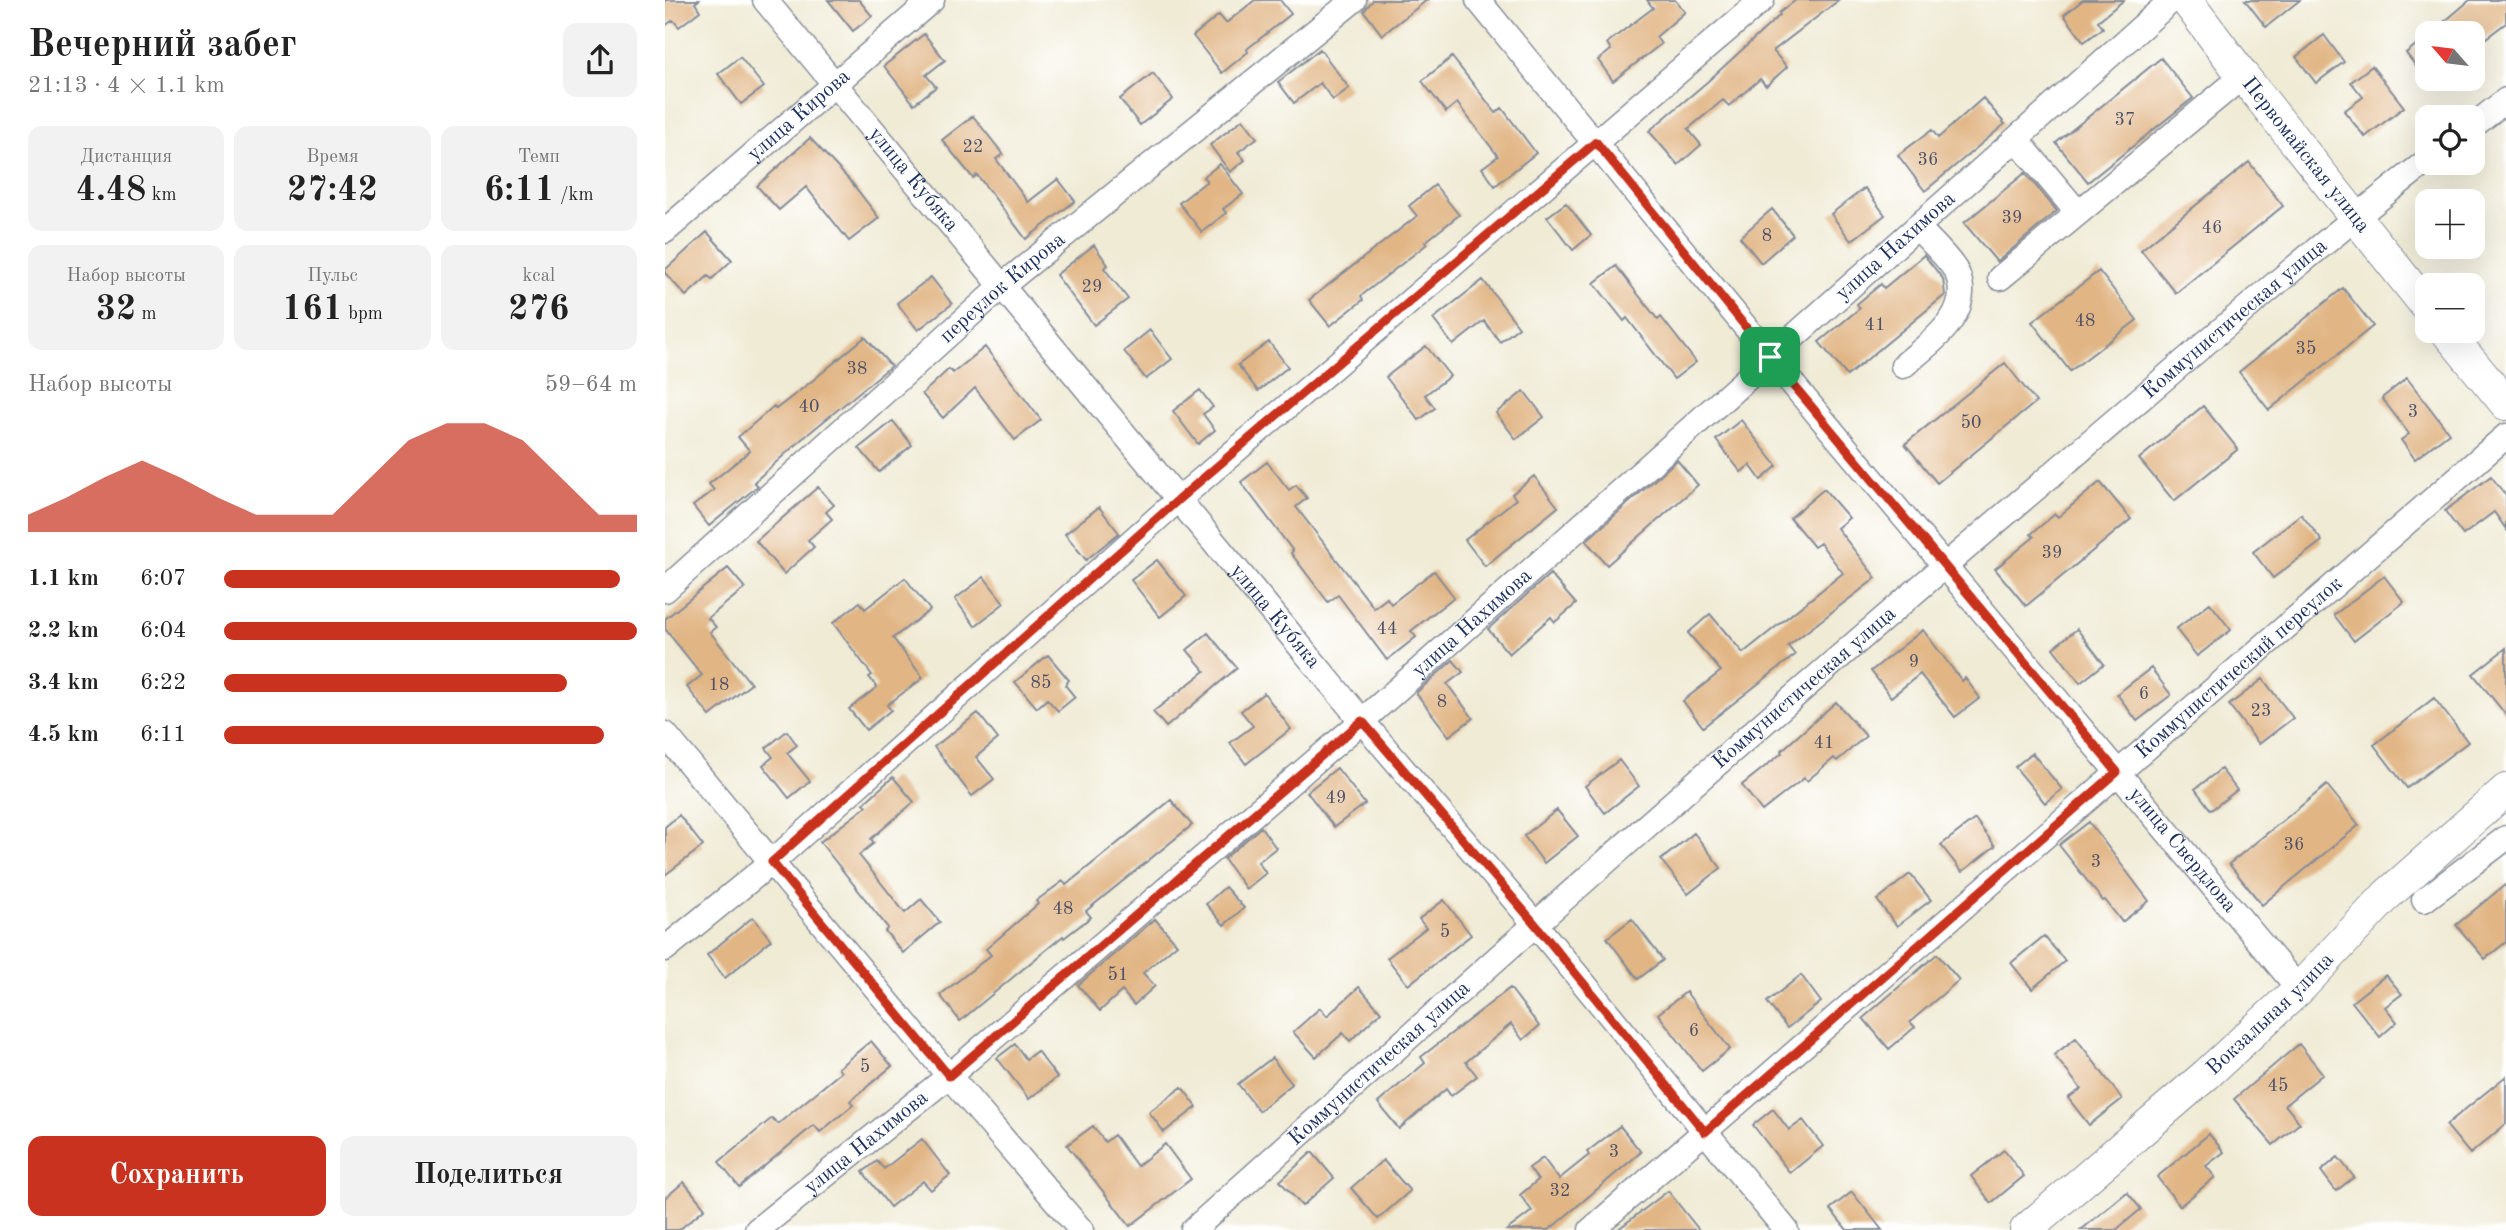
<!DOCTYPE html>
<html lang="ru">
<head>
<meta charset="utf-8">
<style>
  body { margin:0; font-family:"Old Standard TT",serif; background:#f2f2f2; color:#222; height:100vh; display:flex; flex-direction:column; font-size:26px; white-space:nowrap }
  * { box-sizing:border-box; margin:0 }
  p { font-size:23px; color:#767676 }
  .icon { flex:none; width:38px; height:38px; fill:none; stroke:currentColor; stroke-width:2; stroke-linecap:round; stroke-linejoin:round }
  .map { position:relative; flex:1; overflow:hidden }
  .panel { display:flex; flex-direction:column; background:#fff; width:665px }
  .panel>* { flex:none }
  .needle { width:46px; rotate:298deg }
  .buttons { position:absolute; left:1750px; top:21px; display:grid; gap:14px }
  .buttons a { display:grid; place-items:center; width:70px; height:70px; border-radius:14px; background:#fff; box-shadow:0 7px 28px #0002; font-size:35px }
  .pin { position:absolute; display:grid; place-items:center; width:60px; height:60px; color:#fff; margin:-30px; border-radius:14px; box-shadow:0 4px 10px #0006 }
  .round { display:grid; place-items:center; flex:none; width:74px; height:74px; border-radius:14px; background:#f2f2f2 }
  .overview { display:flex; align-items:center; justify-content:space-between; height:119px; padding:0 28px }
  h1 { font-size:38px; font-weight:700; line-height:52px }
  .metrics { display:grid; grid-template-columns:repeat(3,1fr); gap:10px; height:119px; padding:7px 28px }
  .metrics div { display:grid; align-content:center; border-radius:14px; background:#f2f2f2; text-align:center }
  .metrics b { font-size:35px; font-weight:700 }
  .metrics small { font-size:19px; font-weight:400 }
  .metrics p { font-size:19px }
  .chart { height:196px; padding:14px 28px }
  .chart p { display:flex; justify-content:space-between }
  .chart svg { width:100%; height:126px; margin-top:7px; fill:#c8321e; opacity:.7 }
  .action { display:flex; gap:14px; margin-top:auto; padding:14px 28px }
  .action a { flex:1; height:80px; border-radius:14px; background:#c8321e; color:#fff; font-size:28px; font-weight:700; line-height:80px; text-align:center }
  .action a+a { background:#f2f2f2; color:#222 }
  ul { padding:0 28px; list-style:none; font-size:23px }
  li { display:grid; grid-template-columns:112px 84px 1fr; align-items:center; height:52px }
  li i { height:18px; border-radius:9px; background:#c8321e }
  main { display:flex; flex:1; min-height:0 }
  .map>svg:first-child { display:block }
</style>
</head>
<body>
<main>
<section class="panel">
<div class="overview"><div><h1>Вечерний забег</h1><p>21:13 · 4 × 1.1 km</p></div><a class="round"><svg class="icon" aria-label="share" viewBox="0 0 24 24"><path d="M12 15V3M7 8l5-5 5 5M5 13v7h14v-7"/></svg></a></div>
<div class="metrics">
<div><p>Дистанция</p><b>4.48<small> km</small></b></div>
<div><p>Время</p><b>27:42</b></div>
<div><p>Темп</p><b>6:11<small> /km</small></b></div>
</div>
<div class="metrics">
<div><p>Набор высоты</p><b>32<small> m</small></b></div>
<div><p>Пульс</p><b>161<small> bpm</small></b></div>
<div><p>kcal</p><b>276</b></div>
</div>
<div class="chart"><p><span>Набор высоты</span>59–64 m</p>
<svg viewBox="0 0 160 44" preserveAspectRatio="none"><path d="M0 44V38L10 32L20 25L30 19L40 25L50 32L60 38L70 38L80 38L90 25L100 12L110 6L120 6L130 12L140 25L150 38L160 38V44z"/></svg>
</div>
<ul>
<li><b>1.1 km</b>6:07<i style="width:96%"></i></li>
<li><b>2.2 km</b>6:04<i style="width:100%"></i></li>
<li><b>3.4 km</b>6:22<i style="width:83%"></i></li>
<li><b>4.5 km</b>6:11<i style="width:92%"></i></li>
</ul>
<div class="action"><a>Сохранить</a><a>Поделиться</a></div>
</section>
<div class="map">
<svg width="1841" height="1230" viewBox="0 0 1841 1230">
  <rect width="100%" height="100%" fill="#fff"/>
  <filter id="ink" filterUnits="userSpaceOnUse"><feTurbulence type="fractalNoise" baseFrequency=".0143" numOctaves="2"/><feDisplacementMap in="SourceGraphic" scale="14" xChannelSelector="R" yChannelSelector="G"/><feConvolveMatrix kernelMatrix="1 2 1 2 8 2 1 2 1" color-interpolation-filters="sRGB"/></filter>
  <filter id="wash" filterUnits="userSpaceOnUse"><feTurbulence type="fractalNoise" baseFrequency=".00686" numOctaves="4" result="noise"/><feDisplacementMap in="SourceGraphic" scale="28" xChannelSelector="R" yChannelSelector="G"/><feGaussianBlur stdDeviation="1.57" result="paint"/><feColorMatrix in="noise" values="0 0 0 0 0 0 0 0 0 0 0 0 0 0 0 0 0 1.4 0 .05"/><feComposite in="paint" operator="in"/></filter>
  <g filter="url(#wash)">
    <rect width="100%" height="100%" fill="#f0ebd5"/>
    <g id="blocks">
      <!-- building -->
      <path fill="#e1b584" d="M 0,0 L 34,0 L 30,3 L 35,11 L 14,27 L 8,20 L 0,26 Z
        M 163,0 L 194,0 L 207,16 L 188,31 Z
        M 590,0 L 615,0 L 626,14 L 582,49 L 583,52 L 557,73 L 528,36 L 554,15 L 561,23 Z
        M 708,0 L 762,0 L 717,35 L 699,11 Z
        M 982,0 L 1010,0 L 1020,12 L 991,37 L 996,44 L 948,81 L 933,60 L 946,50 L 942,43 L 988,8 Z
        M 1131,0 L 1174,0 L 1108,51 L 1122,67 L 1101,86 L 1095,79 L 1064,106 L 1058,100 L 1023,129 L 1036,145 L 1013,165 L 984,131 L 1042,82 L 1115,15 L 1114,13 Z
        M 1418,0 L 1459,0 L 1433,21 L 1438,28 L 1419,42 L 1399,15 Z
        M 1580,0 L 1635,0 L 1601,27 Z
        M 1805,0 L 1841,0 L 1841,23 L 1817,41 L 1811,33 L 1766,33 Z
        M 259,34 L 280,60 L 261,75 L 271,87 L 249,104 L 219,66 Z
        M 1659,35 L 1679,62 L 1651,83 L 1631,57 Z
        M 1762,36 L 1762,81 L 1741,53 Z
        M 655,49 L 684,88 L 668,100 L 655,83 L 629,103 L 613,82 Z
        M 75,57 L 99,87 L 76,104 L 53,74 Z
        M 787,57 L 831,113 L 837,108 L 871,153 L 830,186 L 817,168 L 833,156 L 792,103 L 781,112 L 757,81 Z
        M 1496,58 L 1528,98 L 1423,182 L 1391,143 Z
        M 1707,66 L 1739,107 L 1700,137 L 1679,111 L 1698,97 L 1686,82 Z
        M 488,73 L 508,99 L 475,125 L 455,99 Z
        M 1318,98 L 1340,124 L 1260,191 L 1233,155 L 1267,130 L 1273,138 Z
        M 308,116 L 338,154 L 331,159 L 363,202 L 393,179 L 410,201 L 361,239 L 312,175 L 308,178 L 277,140 Z
        M 578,119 L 592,138 L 573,152 L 580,160 L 565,172 L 545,145 Z
        M 145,138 L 187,183 L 214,218 L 184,241 L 141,187 L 114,210 L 92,186 Z
        M 1584,162 L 1618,206 L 1511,293 L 1476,250 Z
        M 555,164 L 578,194 L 558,209 L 561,213 L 537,232 L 514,203 L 542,181 L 538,177 Z
        M 1360,173 L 1392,211 L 1332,262 L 1299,223 Z
        M 770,185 L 794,215 L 760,242 L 762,244 L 696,296 L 698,300 L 665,326 L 644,300 L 752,216 L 744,206 Z
        M 1200,188 L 1220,215 L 1186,241 L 1166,214 Z
        M 901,203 L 926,235 L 908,250 L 882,217 Z
        M 1107,209 L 1128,235 L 1096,263 L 1075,237 Z
        M 42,232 L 67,260 L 47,279 L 43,276 L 21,296 L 0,273 L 0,270 Z
        M 429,245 L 443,265 L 439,268 L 463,299 L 429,325 L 391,275 Z
        M 1259,255 L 1278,279 L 1280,295 L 1182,376 L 1154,342 L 1195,308 L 1192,304 L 1216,284 L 1219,288 Z
        M 951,266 L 993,320 L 996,317 L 1031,362 L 1009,379 L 962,318 L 959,321 L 929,283 Z
        M 1434,271 L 1472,320 L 1405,371 L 1367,322 Z
        M 266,277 L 287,304 L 253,330 L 232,303 Z
        M 818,280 L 854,327 L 835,342 L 819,321 L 788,345 L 768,319 Z
        M 1678,288 L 1708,326 L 1604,410 L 1574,372 Z
        M 485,330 L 507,359 L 481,379 L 459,351 Z
        M 200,337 L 226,366 L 137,439 L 89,482 L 93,486 L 44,526 L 28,506 L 49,490 L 44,484 L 85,451 L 73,437 L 109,406 L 111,409 L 147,381 Z
        M 604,342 L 623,367 L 593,391 L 573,365 Z
        M 761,346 L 785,376 L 760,395 L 770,408 L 754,420 L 721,377 Z
        M 320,347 L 376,420 L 350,440 L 310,388 L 278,418 L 257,394 L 284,369 L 288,373 Z
        M 1340,363 L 1371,402 L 1272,483 L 1240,444 Z
        M 1742,378 L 1784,433 L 1750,459 L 1736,440 L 1744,434 L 1717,398 Z
        M 535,390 L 548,407 L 538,414 L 550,430 L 533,444 L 508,411 Z
        M 859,391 L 879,417 L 851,439 L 831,413 Z
        M 1538,406 L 1573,449 L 1509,501 L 1474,459 Z
        M 1076,420 L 1112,466 L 1096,480 L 1085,465 L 1076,472 L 1051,440 Z
        M 228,421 L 247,445 L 214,472 L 194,448 Z
        M 1012,460 L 1033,485 L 942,565 L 921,541 Z
        M 602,462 L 624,490 L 631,485 L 642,498 L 631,507 L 709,608 L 722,598 L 726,604 L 769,571 L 789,597 L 746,631 L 751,637 L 722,660 L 673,595 L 663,602 L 626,553 L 628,551 L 576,482 Z
        M 869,476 L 893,507 L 820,566 L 800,540 L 851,499 L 847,494 Z
        M 1826,476 L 1841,496 L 1841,529 L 1829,512 L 1798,535 L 1780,511 Z
        M 1435,482 L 1466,519 L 1361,606 L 1330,569 L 1369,537 L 1366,534 L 1390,514 L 1393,517 Z
        M 153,487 L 169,505 L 161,512 L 167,519 L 143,540 L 149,547 L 119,574 L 91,541 Z
        M 1159,489 L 1184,518 L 1172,528 L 1211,578 L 1123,646 L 1130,655 L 1038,727 L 1018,701 L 1056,671 L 1023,633 L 1045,614 L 1078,653 L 1178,573 L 1155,543 L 1149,547 L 1125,518 Z
        M 434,507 L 454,533 L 421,560 L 400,534 Z
        M 1636,514 L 1657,541 L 1608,578 L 1588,552 Z
        M 492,560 L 521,596 L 495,617 L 466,580 Z
        M 63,568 L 80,588 L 43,618 L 51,627 L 45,632 L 86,684 L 45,716 L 22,687 L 37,675 L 0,629 L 0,619 Z
        M 885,574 L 911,604 L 890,622 L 886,617 L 844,654 L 823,629 Z
        M 1719,576 L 1739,602 L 1689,641 L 1669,615 Z
        M 319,577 L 339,603 L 310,626 L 290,599 Z
        M 240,578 L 265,610 L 228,638 L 258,678 L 222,705 L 226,710 L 201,730 L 184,709 L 212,687 L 204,677 L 207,675 L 168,623 L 195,602 L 200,609 Z
        M 1545,603 L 1566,630 L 1532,656 L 1511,629 Z
        M 1412,629 L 1439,664 L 1415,683 L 1388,648 Z
        M 1258,630 L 1297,681 L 1300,678 L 1315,698 L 1290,717 L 1255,674 L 1226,697 L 1206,671 Z
        M 543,633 L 572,668 L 501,727 L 488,712 L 540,671 L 522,650 Z
        M 1841,648 L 1841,715 L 1808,674 Z
        M 383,655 L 404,680 L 400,685 L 410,697 L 393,711 L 382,699 L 372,708 L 350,682 Z
        M 788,660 L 798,672 L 782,684 L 808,718 L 784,736 L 751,693 Z
        M 1486,668 L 1506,695 L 1472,721 L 1452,694 Z
        M 1598,679 L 1628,718 L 1594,744 L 1564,705 Z
        M 599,693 L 626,729 L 581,764 L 565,743 L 588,726 L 576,711 Z
        M 1769,698 L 1803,742 L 1742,788 L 1709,745 Z
        M 1171,702 L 1201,736 L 1172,761 L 1169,758 L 1142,781 L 1139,778 L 1097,811 L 1077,785 L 1117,753 L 1116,751 Z
        M 313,713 L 333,739 L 311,757 L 329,779 L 307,796 L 269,747 Z
        M 122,731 L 132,745 L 122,753 L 145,781 L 124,798 L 98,765 L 108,757 L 101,748 Z
        M 1367,753 L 1397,789 L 1380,803 L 1350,767 Z
        M 954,760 L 974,786 L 940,813 L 920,786 Z
        M 672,768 L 700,804 L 669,827 L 642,792 Z
        M 1556,769 L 1572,790 L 1546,810 L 1530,789 Z
        M 228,777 L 249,802 L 206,839 L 209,843 L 194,855 L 240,913 L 256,899 L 275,922 L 238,953 L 220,931 L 223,928 L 155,842 L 202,806 L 199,803 Z
        M 1662,785 L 1694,825 L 1597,905 L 1564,864 Z
        M 506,800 L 527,825 L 421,911 L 426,917 L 399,938 L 398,936 L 295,1021 L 275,995 L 326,955 L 321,949 L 373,904 L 371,901 L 398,881 L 401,885 Z
        M 892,810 L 913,836 L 879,863 L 859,836 Z
        M 14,815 L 38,846 L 0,875 L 0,827 Z
        M 1310,819 L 1330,846 L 1297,872 L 1276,845 Z
        M 1424,822 L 1484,901 L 1457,922 L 1440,900 L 1438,901 L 1394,845 Z
        M 596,827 L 611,848 L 593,862 L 601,873 L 581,889 L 559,859 Z
        M 1029,833 L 1056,868 L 1023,894 L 996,860 Z
        M 1245,874 L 1266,900 L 1232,926 L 1212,900 Z
        M 1841,884 L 1841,942 L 1820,959 L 1791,925 Z
        M 560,887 L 579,908 L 559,925 L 541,904 Z
        M 779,900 L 806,935 L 743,985 L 722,958 L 761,928 L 754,919 Z
        M 88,917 L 106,940 L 60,978 L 42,955 Z
        M 490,919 L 512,944 L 478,973 L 490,986 L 469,1005 L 457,991 L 435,1011 L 413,985 Z
        M 967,919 L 998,960 L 973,979 L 942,938 Z
        M 1379,936 L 1400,961 L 1367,989 L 1346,963 Z
        M 1272,954 L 1294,980 L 1245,1022 L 1250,1027 L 1224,1049 L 1198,1018 Z
        M 1136,975 L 1156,1002 L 1122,1028 L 1102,1002 Z
        M 1721,975 L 1737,994 L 1720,1007 L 1732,1022 L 1715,1037 L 1687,1002 Z
        M 694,987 L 716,1012 L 685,1041 L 678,1033 L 651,1057 L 628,1032 L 655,1008 L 662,1016 Z
        M 845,988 L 874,1026 L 858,1040 L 846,1024 L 801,1062 L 812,1076 L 786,1096 L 781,1089 L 734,1129 L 713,1103 L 760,1063 L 756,1057 Z
        M 1021,992 L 1065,1049 L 1037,1071 L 993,1014 Z
        M 1411,1038 L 1457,1099 L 1424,1125 L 1403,1098 L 1416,1089 L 1389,1055 Z
        M 206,1041 L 227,1066 L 185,1101 L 188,1105 L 155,1132 L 149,1125 L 74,1187 L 54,1162 L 107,1118 L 113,1124 L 176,1072 L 173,1068 Z
        M 350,1044 L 361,1059 L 372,1051 L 392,1077 L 364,1099 L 332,1058 Z
        M 1634,1044 L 1658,1074 L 1620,1105 L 1635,1123 L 1608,1145 L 1569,1099 Z
        M 607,1058 L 627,1084 L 594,1111 L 573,1084 Z
        M 1841,1076 L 1841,1124 L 1805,1154 L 1781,1125 Z
        M 517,1087 L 532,1107 L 499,1132 L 484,1112 Z
        M 1108,1109 L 1124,1130 L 1138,1120 L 1158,1146 L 1125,1173 L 1088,1125 Z
        M 428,1126 L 440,1142 L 449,1135 L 472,1166 L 500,1144 L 526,1179 L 465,1226 L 402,1145 Z
        M 955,1126 L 976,1152 L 884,1230 L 842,1230 L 867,1211 L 855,1195 L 873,1180 L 864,1168 L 878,1158 L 894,1179 L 924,1155 L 922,1152 Z
        M 1544,1134 L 1559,1152 L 1541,1166 L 1550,1177 L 1515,1206 L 1492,1177 Z
        M 257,1139 L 285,1175 L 266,1190 L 258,1181 L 225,1207 L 198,1172 L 212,1161 L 219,1169 Z
        M 1339,1150 L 1359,1176 L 1326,1203 L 1306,1176 Z
        M 647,1152 L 669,1178 L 637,1206 L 615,1181 Z
        M 1673,1157 L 1689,1177 L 1671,1191 L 1656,1171 Z
        M 718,1160 L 745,1191 L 713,1219 L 686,1188 Z
        M 19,1182 L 40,1208 L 14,1230 L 0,1230 L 0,1198 Z
        M 1003,1191 L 1034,1230 L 952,1230 Z
        M 1187,1192 L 1217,1230 L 1182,1230 L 1165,1209 Z
        M 1462,1192 L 1476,1209 L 1451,1230 L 1416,1230 Z"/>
    </g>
  </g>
  <g filter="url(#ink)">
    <use href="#blocks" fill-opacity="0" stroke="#868d9a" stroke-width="2"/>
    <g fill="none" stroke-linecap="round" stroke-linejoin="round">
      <!-- minor casing -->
      <g stroke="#868d9a" stroke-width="27">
        <g id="minor">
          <path id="s1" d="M 100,0 L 697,721 L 870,924 L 1121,1230"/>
          <path id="s2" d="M 813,0 L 1105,357 L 1634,989"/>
          <path d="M 1808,126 L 1841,100"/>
          <path d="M 1352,140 L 1413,213"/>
          <path id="s3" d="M 0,231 L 267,0"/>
          <path d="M 1335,278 L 1578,76"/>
          <path d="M 1238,366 C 1264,343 1310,314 1292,273 C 1285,259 1263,239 1252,227"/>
          <path id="s4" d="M 0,590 L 337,286 L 689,0"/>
          <path d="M 0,734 L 284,1076 L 416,1230"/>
          <path d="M 1759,900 L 1841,838"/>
          <path d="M 0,949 L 107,862 L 514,499 L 1097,0"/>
          <path id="s5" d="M 92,1230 L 284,1076 L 697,721 L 1507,0"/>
          <path id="s6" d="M 528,1230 C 815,973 1103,715 1397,466 C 1518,363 1637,258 1762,161"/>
          <path id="s7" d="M 926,1230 L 1841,436"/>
        </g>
      </g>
      <!-- major casing -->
      <g stroke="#868d9a" stroke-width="34">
        <g id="major">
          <path id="s8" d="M 1521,0 L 1578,76 L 1762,307"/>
          <path d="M 1781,331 L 1841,404"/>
          <path id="s9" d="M 1361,1230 L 1542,1074 L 1634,989 L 1723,894 L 1841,790"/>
        </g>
      </g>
      <!-- minor -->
      <use href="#minor" stroke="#fff" stroke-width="24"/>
      <!-- major -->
      <use href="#major" stroke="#fff" stroke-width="32"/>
    </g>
  </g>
  <g fill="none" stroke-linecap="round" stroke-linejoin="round" filter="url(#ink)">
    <!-- route casing -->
    <g stroke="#fff" stroke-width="14">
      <path id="route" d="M 931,142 L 1105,357 L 1452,772 L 1040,1132 L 870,924 L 697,721 L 284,1076 L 107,862 L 514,499 Z"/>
    </g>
    <!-- route -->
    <use href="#route" stroke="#c8321e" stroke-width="9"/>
  </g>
  <g text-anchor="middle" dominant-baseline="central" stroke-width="5" stroke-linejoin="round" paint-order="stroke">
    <!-- number labels -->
    <g font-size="18" fill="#4c5068">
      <text x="1460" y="120">37</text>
      <text x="308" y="147">22</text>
      <text x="1263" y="160">36</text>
      <text x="1347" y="218">39</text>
      <text x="1547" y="228">46</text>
      <text x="1102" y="236">8</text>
      <text x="427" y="287">29</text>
      <text x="1420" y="321">48</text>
      <text x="1210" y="325">41</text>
      <text x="1641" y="349">35</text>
      <text x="192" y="369">38</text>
      <text x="144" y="407">40</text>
      <text x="1748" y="412">3</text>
      <text x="1306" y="423">50</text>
      <text x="1387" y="553">39</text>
      <text x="722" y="629">44</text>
      <text x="1249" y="662">9</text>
      <text x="376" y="683">85</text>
      <text x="54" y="685">18</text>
      <text x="1479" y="694">6</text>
      <text x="777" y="702">8</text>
      <text x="1596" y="711">23</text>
      <text x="1159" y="743">41</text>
      <text x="671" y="798">49</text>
      <text x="1629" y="845">36</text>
      <text x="1431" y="862">3</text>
      <text x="398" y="909">48</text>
      <text x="780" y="932">5</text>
      <text x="453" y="975">51</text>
      <text x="1029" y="1031">6</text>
      <text x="200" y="1067">5</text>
      <text x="1613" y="1086">45</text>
      <text x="949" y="1152">3</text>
      <text x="895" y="1191">32</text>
    </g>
    <!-- street labels -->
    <g font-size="21" fill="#1b2f5e" stroke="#fff">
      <text stroke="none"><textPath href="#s3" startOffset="177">улица Кирова</textPath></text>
      <text stroke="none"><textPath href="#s8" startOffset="196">Первомайская улица</textPath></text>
      <text stroke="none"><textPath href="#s1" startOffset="233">улица Кубяка</textPath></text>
      <text stroke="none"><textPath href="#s5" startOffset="1505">улица Нахимова</textPath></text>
      <text stroke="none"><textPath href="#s4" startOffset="453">переулок Кирова</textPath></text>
      <text stroke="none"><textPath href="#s6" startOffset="1384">Коммунистическая улица</textPath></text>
      <text stroke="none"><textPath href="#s1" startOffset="800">улица Кубяка</textPath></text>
      <text stroke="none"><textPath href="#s5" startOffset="938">улица Нахимова</textPath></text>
      <text stroke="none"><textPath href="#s7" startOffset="858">Коммунистический переулок</textPath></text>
      <text stroke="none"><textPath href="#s6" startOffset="817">Коммунистическая улица</textPath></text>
      <text stroke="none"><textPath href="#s2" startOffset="1104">улица Свердлова</textPath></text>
      <text stroke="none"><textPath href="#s9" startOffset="326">Вокзальная улица</textPath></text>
      <text stroke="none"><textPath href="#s6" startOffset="250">Коммунистическая улица</textPath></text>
      <text stroke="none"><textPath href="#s5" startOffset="140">улица Нахимова</textPath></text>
    </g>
  </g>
</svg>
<div class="buttons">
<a><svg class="needle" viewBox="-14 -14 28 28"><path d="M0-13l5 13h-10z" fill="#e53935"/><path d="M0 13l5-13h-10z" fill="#767676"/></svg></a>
<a><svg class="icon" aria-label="locate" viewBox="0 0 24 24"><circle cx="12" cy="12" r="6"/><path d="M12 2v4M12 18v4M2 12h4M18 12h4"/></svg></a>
<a>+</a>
<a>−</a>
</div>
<div class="pin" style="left:1105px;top:357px;background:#1e9e55"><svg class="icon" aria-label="arrive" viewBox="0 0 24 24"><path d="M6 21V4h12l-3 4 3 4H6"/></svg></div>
</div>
</main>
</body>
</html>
